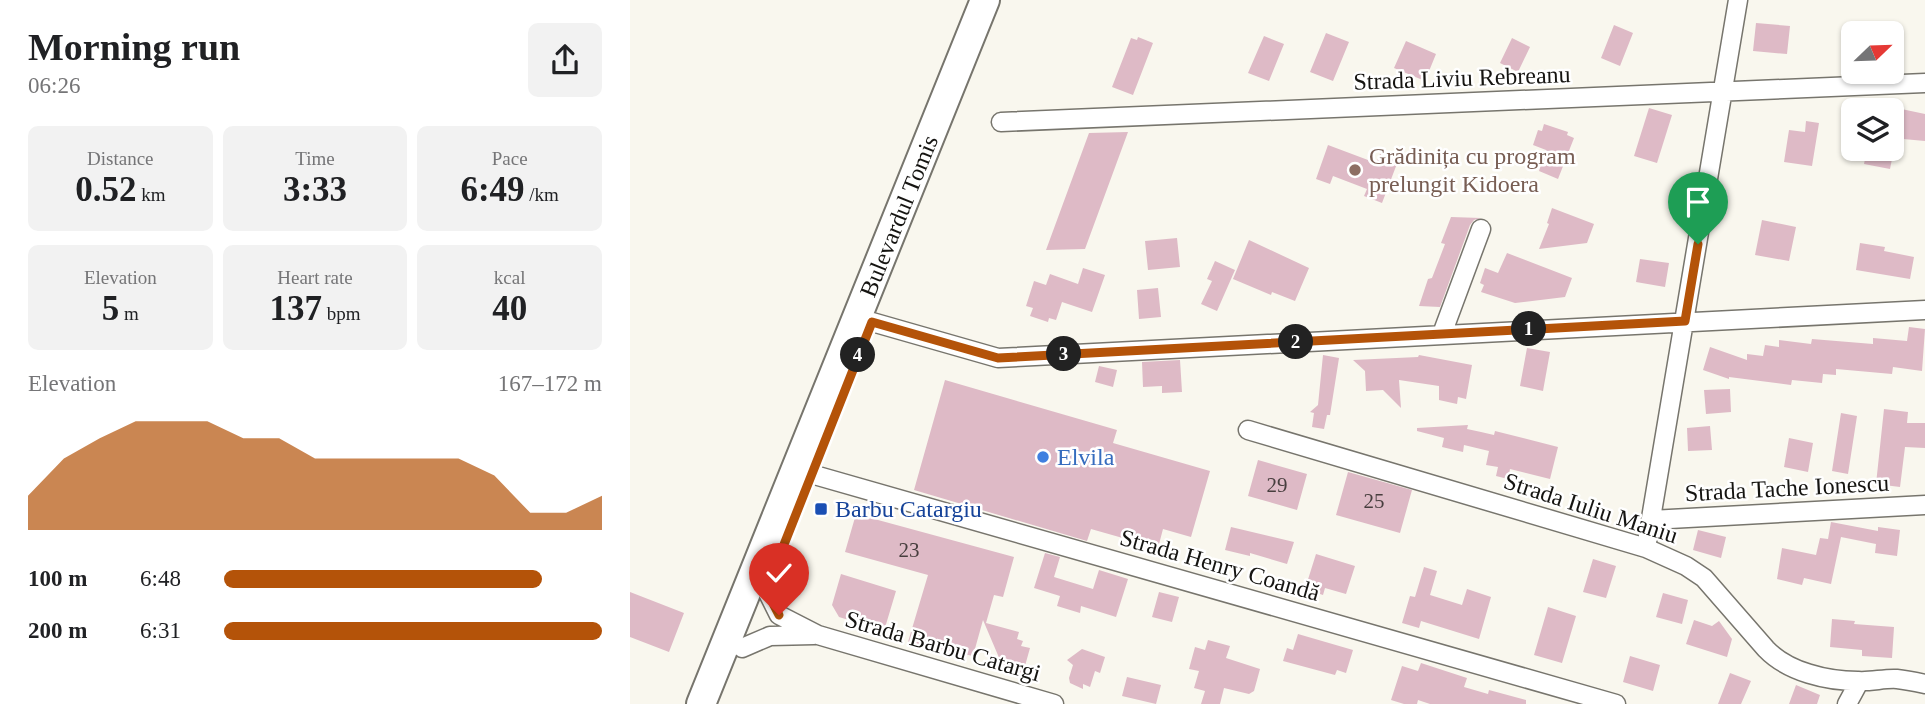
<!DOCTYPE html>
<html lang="en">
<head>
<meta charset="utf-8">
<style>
  body { margin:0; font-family:Georgia,serif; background:#f2f2f2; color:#202124; height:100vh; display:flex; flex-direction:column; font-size:26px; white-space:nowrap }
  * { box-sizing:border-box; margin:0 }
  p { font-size:23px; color:#757577 }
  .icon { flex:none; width:38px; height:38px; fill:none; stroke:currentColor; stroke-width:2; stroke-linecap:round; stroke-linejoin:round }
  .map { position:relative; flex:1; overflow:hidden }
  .sheet { display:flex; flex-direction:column; background:#fff; width:630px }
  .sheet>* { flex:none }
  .needle { width:46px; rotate:67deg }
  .tools { position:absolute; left:1211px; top:21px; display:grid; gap:14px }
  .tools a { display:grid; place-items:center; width:63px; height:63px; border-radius:10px; background:#fff; box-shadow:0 2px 5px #0004; font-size:35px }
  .pin { position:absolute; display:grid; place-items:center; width:60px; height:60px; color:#fff; margin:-72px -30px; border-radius:50% 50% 50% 0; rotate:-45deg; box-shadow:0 0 7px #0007 }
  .pin .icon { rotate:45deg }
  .km { position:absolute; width:35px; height:35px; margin:-18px; border-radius:50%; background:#222; color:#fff; font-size:19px; line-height:35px; text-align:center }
  .round { display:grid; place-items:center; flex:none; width:74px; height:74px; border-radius:10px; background:#f2f2f2 }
  .head { display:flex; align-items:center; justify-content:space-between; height:119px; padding:0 28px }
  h1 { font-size:38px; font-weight:600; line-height:52px }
  .stats { display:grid; grid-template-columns:repeat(3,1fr); gap:10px; height:119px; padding:7px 28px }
  .stats div { display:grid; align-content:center; border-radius:10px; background:#f2f2f2; text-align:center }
  .stats b { font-size:35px; font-weight:600 }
  .stats small { font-size:19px; font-weight:400 }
  .stats p { font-size:19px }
  .chart { height:196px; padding:14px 28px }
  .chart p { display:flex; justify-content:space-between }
  .chart svg { width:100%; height:126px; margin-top:7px; fill:#b45309; opacity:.7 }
  ul { padding:0 28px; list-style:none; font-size:23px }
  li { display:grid; grid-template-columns:112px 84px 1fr; align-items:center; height:52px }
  li i { height:18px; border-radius:9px; background:#b45309 }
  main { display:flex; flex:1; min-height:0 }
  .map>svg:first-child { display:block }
</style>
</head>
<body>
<main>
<section class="sheet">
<div class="head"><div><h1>Morning run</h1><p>06:26</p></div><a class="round"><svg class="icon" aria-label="share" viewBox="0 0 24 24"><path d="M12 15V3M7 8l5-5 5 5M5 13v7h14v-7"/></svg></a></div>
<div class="stats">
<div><p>Distance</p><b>0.52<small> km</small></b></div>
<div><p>Time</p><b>3:33</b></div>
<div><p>Pace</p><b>6:49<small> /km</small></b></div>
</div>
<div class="stats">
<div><p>Elevation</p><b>5<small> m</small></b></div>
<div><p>Heart rate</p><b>137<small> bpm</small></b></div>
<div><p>kcal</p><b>40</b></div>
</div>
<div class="chart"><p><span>Elevation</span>167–172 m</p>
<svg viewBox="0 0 160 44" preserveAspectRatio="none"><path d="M0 44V32L10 19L20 12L30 6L40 6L50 6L60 12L70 12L80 19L90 19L100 19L110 19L120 19L130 25L140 38L150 38L160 32V44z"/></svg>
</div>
<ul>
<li><b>100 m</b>6:48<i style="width:84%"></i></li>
<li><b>200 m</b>6:31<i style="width:100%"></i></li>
</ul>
</section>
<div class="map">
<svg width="1295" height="704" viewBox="0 0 1295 704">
  <rect width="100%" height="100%" fill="#f9f7ee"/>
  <!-- building -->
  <path fill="#debac6" d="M 1126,23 L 1160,26 L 1157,54 L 1123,51 Z
    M 984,25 L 1003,33 L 990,66 L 971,58 Z
    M 696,33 L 719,42 L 703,81 L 680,72 Z
    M 634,36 L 654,44 L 639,81 L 618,73 Z
    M 508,37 L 523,43 L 503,95 L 482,87 L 501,38 L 507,40 Z
    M 882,38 L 900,47 L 888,72 L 870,63 Z
    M 776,41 L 806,54 L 795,81 L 764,68 Z
    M 1262,107 L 1295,114 L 1295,141 L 1262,138 Z
    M 1019,108 L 1042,115 L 1027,163 L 1004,156 Z
    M 1176,121 L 1189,123 L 1182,166 L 1154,162 L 1159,130 L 1175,132 Z
    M 914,124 L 938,132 L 937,135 L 944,138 L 928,179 L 909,171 L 916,150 L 903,145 L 908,130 L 912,131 Z
    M 498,132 L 455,249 L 416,250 L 459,133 Z
    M 698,145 L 746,163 L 750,154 L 768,161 L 752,203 L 734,196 L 737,189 L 703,176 L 700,184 L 686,179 Z
    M 1237,149 L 1264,149 L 1260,169 L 1234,164 Z
    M 922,208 L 964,224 L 957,243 L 909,249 L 919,224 L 917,223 Z
    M 821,217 L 851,218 L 844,220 L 840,225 L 810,307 L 789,306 L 798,279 L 802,278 L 815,244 L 811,243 Z
    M 1132,220 L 1166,227 L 1159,261 L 1125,255 Z
    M 547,238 L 550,267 L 518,270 L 515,241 Z
    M 619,240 L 679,268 L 665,301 L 642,292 L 641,295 L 603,279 Z
    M 1230,243 L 1255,247 L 1254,251 L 1284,257 L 1280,279 L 1226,270 Z
    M 877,253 L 942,278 L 935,297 L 885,303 L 851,292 L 854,285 L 850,283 L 855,268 L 868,273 Z
    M 1010,259 L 1039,263 L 1035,287 L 1006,282 Z
    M 585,261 L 605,270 L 587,311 L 571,304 L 582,281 L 577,279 Z
    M 453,268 L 475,275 L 462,312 L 432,302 L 426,320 L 419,318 L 418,322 L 400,316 L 403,308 L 396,306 L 404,281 L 416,285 L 420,274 L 448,284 Z
    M 528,288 L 531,317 L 509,319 L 507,290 Z
    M 1279,327 L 1295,329 L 1292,371 L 1263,367 L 1262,374 L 1206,369 L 1206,375 L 1193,374 L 1192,383 L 1162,380 L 1161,385 L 1099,377 L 1099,379 L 1073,370 L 1080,347 L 1117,360 L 1117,354 L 1133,356 L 1135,345 L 1149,347 L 1149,340 L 1181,344 L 1182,339 L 1243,344 L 1243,338 L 1277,341 Z
    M 897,348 L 920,352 L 913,391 L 890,386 Z
    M 693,355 L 709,358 L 700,415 L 697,415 L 694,429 L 682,427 L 684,413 L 680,412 L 688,405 Z
    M 789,355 L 842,365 L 836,399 L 828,397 L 827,404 L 809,400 L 809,386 L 769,380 L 771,408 L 753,390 L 736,391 L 735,371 L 723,360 L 788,357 Z
    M 550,360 L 552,392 L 532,393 L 532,386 L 513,387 L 512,362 Z
    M 469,366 L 487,370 L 483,387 L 465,382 Z
    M 315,380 L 487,430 L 483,443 L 580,471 L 561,537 L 533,529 L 528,548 L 461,529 L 457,541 L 284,490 Z
    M 1100,389 L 1101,412 L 1076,414 L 1074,390 Z
    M 1254,409 L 1278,412 L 1277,423 L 1295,423 L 1295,448 L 1275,447 L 1270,487 L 1246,484 Z
    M 1211,413 L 1227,416 L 1218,474 L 1202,471 Z
    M 838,425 L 837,429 L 851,432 L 864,435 L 865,431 L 928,447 L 920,479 L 880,469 L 878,479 L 866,476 L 868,467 L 856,465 L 859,451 L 834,445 L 833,452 L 812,447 L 814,438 L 787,431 L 787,428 Z
    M 1080,426 L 1082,450 L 1058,451 L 1057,428 Z
    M 1159,438 L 1183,443 L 1178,472 L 1154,467 Z
    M 628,460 L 677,474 L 667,510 L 618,496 Z
    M 718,472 L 782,490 L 770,533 L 706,515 Z
    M 226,514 L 384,557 L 373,597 L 364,595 L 356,623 L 389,632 L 387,639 L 393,641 L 391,646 L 400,648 L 393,673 L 373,667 L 353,620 L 343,656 L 278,642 L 298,575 L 215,552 Z
    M 1201,522 L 1248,531 L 1248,527 L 1270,530 L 1267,556 L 1245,553 L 1246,544 L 1211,537 L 1201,584 L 1174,578 L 1172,585 L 1147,579 L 1152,548 L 1186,555 L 1190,538 L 1198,539 Z
    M 601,527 L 664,542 L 657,564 L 620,553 L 620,556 L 595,550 Z
    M 1068,530 L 1096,537 L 1091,558 L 1063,550 Z
    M 415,553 L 430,557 L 424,577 L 463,589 L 469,570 L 498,579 L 486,617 L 451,606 L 450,613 L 427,606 L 430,596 L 404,588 Z
    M 686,554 L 725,566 L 716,594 L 695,588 L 693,595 L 675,589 Z
    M 963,559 L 986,566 L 976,598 L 953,592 Z
    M 794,567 L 807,571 L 800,595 L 832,605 L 837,589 L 861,597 L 849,639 L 791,621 L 789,628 L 772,623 L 780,596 L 785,597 Z
    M 211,574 L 266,591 L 254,631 L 209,617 L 202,605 Z
    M 0,592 L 54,613 L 39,652 L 0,637 Z
    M 529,592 L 549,597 L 542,622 L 522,617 Z
    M 1033,593 L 1058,600 L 1052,624 L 1026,617 Z
    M 918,607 L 946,616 L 932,663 L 904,655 Z
    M 1202,619 L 1225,621 L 1224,624 L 1264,627 L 1262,658 L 1232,656 L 1232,650 L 1200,647 Z
    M 1064,620 L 1082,626 L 1089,621 L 1102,639 L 1097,657 L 1056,644 Z
    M 668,634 L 723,650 L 716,673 L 707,670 L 705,675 L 653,661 L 657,648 L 663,650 Z
    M 578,640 L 600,646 L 596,658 L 630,669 L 624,691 L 619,694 L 594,688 L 590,704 L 571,704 L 575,691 L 564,688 L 569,671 L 559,669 L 565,647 L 575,650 Z
    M 452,649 L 475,657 L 470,673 L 465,671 L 460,687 L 453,684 L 453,689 L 440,683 L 439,678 L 443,665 L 437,660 Z
    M 1000,656 L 1030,665 L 1023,691 L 993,682 Z
    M 791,663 L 837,678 L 834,687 L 858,694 L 859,690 L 896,700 L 896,704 L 800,704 L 788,700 L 787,704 L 774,704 L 761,700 L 772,666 L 788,671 Z
    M 1100,673 L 1121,681 L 1111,704 L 1088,704 Z
    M 497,677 L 531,685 L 526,704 L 492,696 Z
    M 1166,685 L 1190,695 L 1187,704 L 1159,704 Z"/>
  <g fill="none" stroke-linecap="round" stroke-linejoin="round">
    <!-- street casing -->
    <g stroke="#77756d" stroke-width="21">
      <path id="street" d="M 371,122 L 1295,83
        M 242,322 L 368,358 L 1295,310
        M 812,334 L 851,229
        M 618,430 L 1016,548 L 1056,566 L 1074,578 L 1136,649 C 1158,672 1197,681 1228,681 C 1241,682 1255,678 1267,679 C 1277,680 1286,682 1295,684
        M 181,474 L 986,704
        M 1021,520 L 1295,505
        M 1016,548 L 1108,0
        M 136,589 L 149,615 L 188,635 L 424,704
        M 112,648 L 140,636 L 184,635
        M 1217,704 L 1229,682"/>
    </g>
    <!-- primary casing -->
    <g stroke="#77756d" stroke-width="32">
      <path id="primary" d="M 71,704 L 355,0"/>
    </g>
    <!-- street -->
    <use href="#street" stroke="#fff" stroke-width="18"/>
    <!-- primary -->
    <use href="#primary" stroke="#fff" stroke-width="28"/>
  </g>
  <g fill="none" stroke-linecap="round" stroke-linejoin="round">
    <!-- route casing -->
    <g stroke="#fff" stroke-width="14">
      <path id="route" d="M 149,615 L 136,590 L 242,322 L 368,358 L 1055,321 L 1068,244"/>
    </g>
    <!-- route -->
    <use href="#route" stroke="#b45309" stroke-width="9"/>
  </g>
  <!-- markers -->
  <circle fill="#8d6e63" stroke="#fff" stroke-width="2.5" cx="725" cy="170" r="7"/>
  <circle fill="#3f7fe0" stroke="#fff" stroke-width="2.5" cx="413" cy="457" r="7"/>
  <rect fill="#1a4fb4" stroke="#fff" stroke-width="2.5" x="184" y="502" width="14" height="14" rx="3.5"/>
  <g text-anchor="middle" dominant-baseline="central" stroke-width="5" stroke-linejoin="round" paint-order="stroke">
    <!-- number labels -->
    <g font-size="21" fill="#473e3e">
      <text x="647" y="485">29</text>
      <text x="744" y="501">25</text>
      <text x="279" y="550">23</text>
    </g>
    <!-- street labels -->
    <g font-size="24" fill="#151411" stroke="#fff">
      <text transform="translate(832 78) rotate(-2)">Strada Liviu Rebreanu</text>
      <text transform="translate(269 216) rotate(-68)">Bulevardul Tomis</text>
      <text transform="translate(1157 488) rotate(-3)">Strada Tache Ionescu</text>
      <text transform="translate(961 508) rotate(18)">Strada Iuliu Maniu</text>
      <text transform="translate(590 565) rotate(16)">Strada Henry Coandă</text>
      <text transform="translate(313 646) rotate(16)">Strada Barbu Catargi</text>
    </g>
    <!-- education labels -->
    <g font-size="24" fill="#785e54" stroke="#fff" text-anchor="start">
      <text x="739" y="156">Grădinița cu program<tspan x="739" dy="28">prelungit Kidoera</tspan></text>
    </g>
    <!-- shop labels -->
    <g font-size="24" fill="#366cbe" stroke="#fff" text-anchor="start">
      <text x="427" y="457">Elvila</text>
    </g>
    <!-- transit labels -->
    <g font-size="24" fill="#164399" stroke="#fff" text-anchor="start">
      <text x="205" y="509">Barbu Catargiu</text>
    </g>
  </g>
</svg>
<div class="tools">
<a><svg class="needle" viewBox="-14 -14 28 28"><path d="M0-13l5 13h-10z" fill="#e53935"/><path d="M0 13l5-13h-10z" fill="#757577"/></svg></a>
<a><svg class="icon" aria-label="layers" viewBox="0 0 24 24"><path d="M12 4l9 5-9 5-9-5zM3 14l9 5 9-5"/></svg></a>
</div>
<div class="pin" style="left:1068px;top:244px;background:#1e9e55"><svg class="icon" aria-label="arrive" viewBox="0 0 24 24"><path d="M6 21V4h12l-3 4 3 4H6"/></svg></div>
<div class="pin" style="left:149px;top:615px;background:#d93025"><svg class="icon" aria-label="check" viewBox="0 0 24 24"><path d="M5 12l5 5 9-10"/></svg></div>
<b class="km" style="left:899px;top:329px">1</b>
<b class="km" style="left:666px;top:342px">2</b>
<b class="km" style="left:434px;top:354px">3</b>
<b class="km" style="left:228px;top:355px">4</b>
</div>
</main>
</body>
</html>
